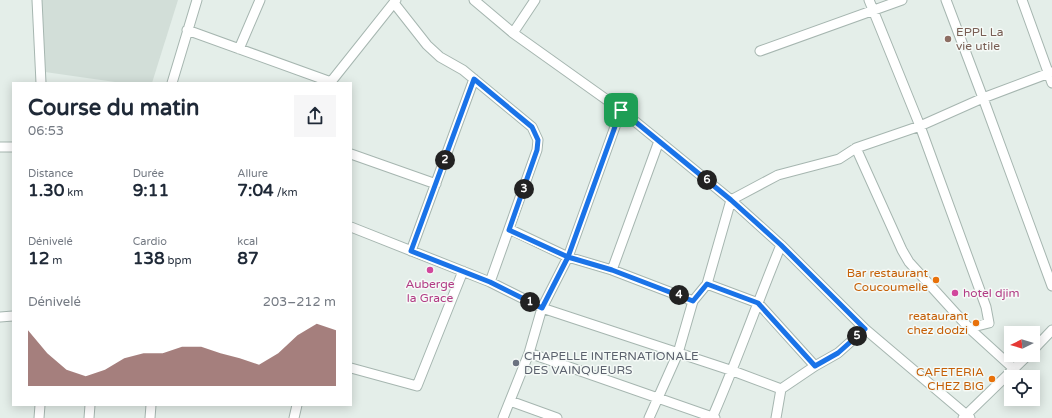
<!DOCTYPE html>
<html lang="fr">
<head>
<meta charset="utf-8">
<style>
  body { margin:0; font-family:"Varela Round",sans-serif; background:#f6f6f7; color:#1f2937; height:100vh; display:flex; flex-direction:column; font-size:15px; white-space:nowrap }
  * { box-sizing:border-box; margin:0 }
  p { font-size:13px; color:#747a83 }
  .icon { flex:none; width:22px; height:22px; fill:none; stroke:currentColor; stroke-width:2; stroke-linecap:round; stroke-linejoin:round }
  .map { position:relative; flex:1; overflow:hidden }
  .details { position:absolute; left:12px; top:82px; width:340px; height:324px; display:flex; flex-direction:column; background:#fff; border-radius:0px; box-shadow:0 2px 10px #0003 }
  .details>* { flex:none }
  .needle { width:26px; rotate:265deg }
  .fabs { position:absolute; left:1004px; top:326px; display:grid; gap:8px }
  .fabs a { display:grid; place-items:center; width:36px; height:36px; border-radius:0px; background:#fff; box-shadow:0 2px 10px #0003; font-size:20px }
  .pin { position:absolute; display:grid; place-items:center; width:34px; height:34px; color:#fff; margin:-17px; border-radius:8px; box-shadow:0 2px 6px #0006 }
  .km { position:absolute; width:20px; height:20px; margin:-10px; border-radius:50%; background:#222; color:#fff; font-size:11px; line-height:20px; text-align:center }
  .round { display:grid; place-items:center; flex:none; width:42px; height:42px; border-radius:0px; background:#f6f6f7 }
  .overview { display:flex; align-items:center; justify-content:space-between; height:68px; padding:0 16px }
  h1 { font-size:22px; font-weight:800; line-height:30px }
  .stats { display:grid; grid-template-columns:repeat(3,1fr); gap:6px; height:68px; padding:4px 16px }
  .stats div { display:grid; align-content:center }
  .stats b { font-size:17px; font-weight:800 }
  .stats small { font-size:11px; font-weight:400 }
  .stats p { font-size:11px }
  .chart { height:112px; padding:8px 16px }
  .chart p { display:flex; justify-content:space-between }
  .chart svg { width:100%; height:72px; margin-top:4px; fill:#804a47; opacity:.7 }
  .map>svg:first-child { display:block }
</style>
</head>
<body>
<div class="map">
<svg width="1052" height="418" viewBox="0 0 1052 418">
  <rect width="100%" height="100%" fill="#e4eee9"/>
  <!-- built -->
  <path fill="#d2ded8" d="M 42,0 L 178,0 L 152,83 L 122,83 L 45,72 Z"/>
  <g fill="none" stroke-linecap="round" stroke-linejoin="round">
    <!-- street casing -->
    <g stroke="#a6b6b0" stroke-width="11">
      <path id="street" d="M 37,0 L 41,83
        M 474,0 L 513,33 L 621,110 L 731,200 L 781,245 L 865,329 L 970,418
        M 869,0 L 920,126 L 986,307 L 989,323 L 969,328
        M 946,0 L 983,98 L 1052,286
        M 1022,0 L 1052,83
        M 394,3 L 427,45 L 440,57 L 463,70 L 532,127 L 538,140 L 537,150 L 490,282
        M 187,30 L 331,82
        M 513,33 L 535,0
        M 239,49 L 260,0
        M 760,51 L 902,0
        M 172,83 L 197,0
        M 330,83 L 396,0
        M 0,147 L 13,147
        M 856,148 L 920,126 L 983,98 L 1052,72
        M 351,154 L 436,184
        M 351,227 L 490,282 L 542,308 L 733,371 L 781,389
        M 509,229 L 568,257 L 612,270 L 693,301
        M 411,251 L 474,79
        M 612,270 L 659,141
        M 707,284 L 758,303 L 815,366
        M 0,317 L 13,316
        M 1033,350 L 1052,330
        M 529,353 L 715,418
        M 351,368 L 417,386 L 463,271
        M 510,401 L 557,418
        M 39,418 L 40,405
        M 89,418 L 90,405
        M 150,418 L 151,405
        M 294,418 L 297,405
        M 503,418 L 529,353 L 542,308 L 568,257 L 621,110
        M 649,418 L 678,353 L 693,301 L 707,284 L 731,200 L 778,175 L 839,159 L 856,148 L 902,250 L 909,262 L 969,328 L 1014,369
        M 712,418 C 737,361 757,303 781,245
        M 776,418 L 781,389 L 815,366 L 838,353 L 865,329
        M 963,418 L 1028,355"/>
    </g>
    <!-- street -->
    <use href="#street" stroke="#fff" stroke-width="9"/>
  </g>
  <g fill="none" stroke-linecap="round" stroke-linejoin="round">
    <!-- route casing -->
    <g stroke="#fff" stroke-width="8">
      <path id="route" d="M 621,110 L 568,257 L 542,308 L 490,282 L 411,251 L 474,79 L 532,127 L 538,140 L 537,150 L 509,230 L 568,257 L 612,270 L 693,301 L 707,284 L 758,303 L 815,366 L 838,353 L 865,329 L 781,245 L 731,200 L 621,110"/>
    </g>
    <!-- route -->
    <use href="#route" stroke="#1a73e8" stroke-width="5"/>
  </g>
  <!-- markers -->
  <circle fill="#8d6e63" stroke="#f5faf7" stroke-width="1.5" cx="948" cy="39" r="4"/>
  <g fill="#d1479c" stroke="#f5faf7" stroke-width="1.5">
    <circle cx="430" cy="270" r="4"/>
    <circle cx="955" cy="293" r="4"/>
  </g>
  <g fill="#e8710a" stroke="#f5faf7" stroke-width="1.5">
    <circle cx="936" cy="280" r="4"/>
    <circle cx="976" cy="323" r="4"/>
    <circle cx="992" cy="379" r="4"/>
  </g>
  <circle fill="#6b7280" stroke="#f5faf7" stroke-width="1.5" cx="516" cy="363" r="4"/>
  <g text-anchor="middle" dominant-baseline="central" stroke-width="3" stroke-linejoin="round" paint-order="stroke">
    <!-- education labels -->
    <g font-size="12" fill="#785e54" stroke="#f5faf7" text-anchor="start">
      <text x="956" y="32">EPPL La<tspan x="956" dy="14">vie utile</tspan></text>
    </g>
    <!-- food labels -->
    <g font-size="12" fill="#c56008" stroke="#f5faf7" text-anchor="end">
      <text x="928" y="273">Bar restaurant<tspan x="928" dy="14">Coucoumelle</tspan></text>
      <text x="968" y="316">reataurant<tspan x="968" dy="14">chez dodzi</tspan></text>
      <text x="984" y="372">CAFETERIA<tspan x="984" dy="14">CHEZ BIG</tspan></text>
    </g>
    <!-- hotel labels -->
    <g font-size="12" fill="#b23c85" stroke="#f5faf7">
      <text x="430" y="284">Auberge<tspan x="430" dy="14">la Grace</tspan></text>
      <text x="963" y="293" text-anchor="start">hotel djim</text>
    </g>
    <!-- worship labels -->
    <g font-size="12" fill="#5b616d" stroke="#f5faf7" text-anchor="start">
      <text x="524" y="356">CHAPELLE INTERNATIONALE<tspan x="524" dy="14">DES VAINQUEURS</tspan></text>
    </g>
  </g>
</svg>
<div class="fabs">
<a><svg class="needle" viewBox="-14 -14 28 28"><path d="M0-13l5 13h-10z" fill="#e53935"/><path d="M0 13l5-13h-10z" fill="#747a83"/></svg></a>
<a><svg class="icon" aria-label="locate" viewBox="0 0 24 24"><circle cx="12" cy="12" r="6"/><path d="M12 2v4M12 18v4M2 12h4M18 12h4"/></svg></a>
</div>
<div class="pin" style="left:621px;top:110px;background:#1e9e55"><svg class="icon" aria-label="arrive" viewBox="0 0 24 24"><path d="M6 21V4h12l-3 4 3 4H6"/></svg></div>
<b class="km" style="left:530px;top:302px">1</b>
<b class="km" style="left:445px;top:160px">2</b>
<b class="km" style="left:524px;top:189px">3</b>
<b class="km" style="left:679px;top:295px">4</b>
<b class="km" style="left:857px;top:336px">5</b>
<b class="km" style="left:707px;top:180px">6</b>
<section class="details">
<div class="overview"><div><h1>Course du matin</h1><p>06:53</p></div><a class="round"><svg class="icon" aria-label="share" viewBox="0 0 24 24"><path d="M12 15V3M7 8l5-5 5 5M5 13v7h14v-7"/></svg></a></div>
<div class="stats">
<div><p>Distance</p><b>1.30<small> km</small></b></div>
<div><p>Durée</p><b>9:11</b></div>
<div><p>Allure</p><b>7:04<small> /km</small></b></div>
</div>
<div class="stats">
<div><p>Dénivelé</p><b>12<small> m</small></b></div>
<div><p>Cardio</p><b>138<small> bpm</small></b></div>
<div><p>kcal</p><b>87</b></div>
</div>
<div class="chart"><p><span>Dénivelé</span>203–212 m</p>
<svg viewBox="0 0 160 44" preserveAspectRatio="none"><path d="M0 44V10L10 24L20 34L30 38L40 34L50 27L60 24L70 24L80 20L90 20L100 24L110 27L120 31L130 24L140 13L150 6L160 10V44z"/></svg>
</div>
</section>
</div>
</body>
</html>
